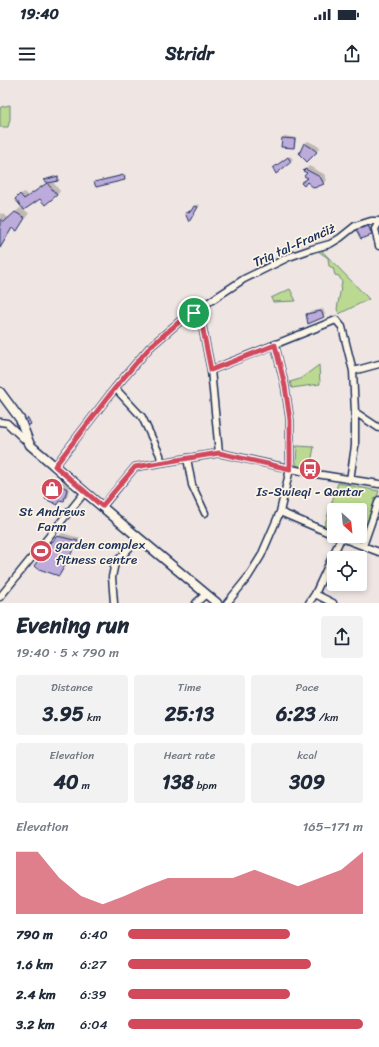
<!DOCTYPE html>
<html lang="en">
<head>
<meta charset="utf-8">
<style>
  body { margin:0; font-family:Sriracha,sans-serif; background:#f2f2f3; color:#1f2937; height:100vh; display:flex; flex-direction:column; font-size:15px; white-space:nowrap }
  * { box-sizing:border-box; margin:0 }
  p { font-size:13px; color:#747a83 }
  .icon { flex:none; width:22px; height:22px; fill:none; stroke:currentColor; stroke-width:2; stroke-linecap:round; stroke-linejoin:round }
  .map { position:relative; height:523px; overflow:hidden }
  .drawer { display:flex; flex-direction:column; background:#fff; flex:1 }
  .drawer>* { flex:none }
  .needle { width:26px; rotate:153deg }
  .tools { position:absolute; left:327px; top:423px; display:grid; gap:8px }
  .tools a { display:grid; place-items:center; width:40px; height:40px; border-radius:4px; background:#fff; box-shadow:0 2px 6px #0003; font-size:20px }
  .pin { position:absolute; display:grid; place-items:center; width:34px; height:34px; color:#fff; margin:-17px; border:2px solid #fff; border-radius:50%; box-shadow:0 1px 4px #0007 }
  .round { display:grid; place-items:center; flex:none; width:42px; height:42px; border-radius:4px; background:#f2f2f3 }
  .head { display:flex; align-items:center; justify-content:space-between; height:68px; padding:0 16px }
  h1 { font-size:22px; font-weight:700; line-height:30px }
  .metrics { display:grid; grid-template-columns:repeat(3,1fr); gap:6px; height:68px; padding:4px 16px }
  .metrics div { display:grid; align-content:center; border-radius:4px; background:#f2f2f3; text-align:center }
  .metrics b { font-size:20px; font-weight:700 }
  .metrics small { font-size:11px; font-weight:400 }
  .metrics p { font-size:11px }
  .chart { height:112px; padding:8px 16px }
  .chart p { display:flex; justify-content:space-between }
  .chart svg { width:100%; height:72px; margin-top:4px; fill:#d1495b; opacity:.7 }
  ul { padding:0 16px; list-style:none; font-size:13px }
  li { display:grid; grid-template-columns:64px 48px 1fr; align-items:center; height:30px }
  li i { height:10px; border-radius:5px; background:#d1495b }
  .status { display:flex; justify-content:space-between; align-items:center; height:28px; padding:0 20px; background:#fff; direction:ltr }
  .status svg { height:11px; fill:currentColor }
  header { display:flex; justify-content:space-between; align-items:center; height:52px; padding:0 16px; background:#fff; font-size:18px; font-weight:700 }
  .map>svg:first-child { display:block }
</style>
</head>
<body>
<div class="status"><b>19:40</b><svg viewBox="0 0 49 12"><path d="M0 12V9h3v3zM5 12V6h3v6zM10 12V3h3v9zM15 12V0h3v12zM26 1h20v11H26zM47 4h2v5h-2z"/></svg></div>
<header><svg class="icon" aria-label="menu" viewBox="0 0 24 24"><path d="M4 6h16M4 12h16M4 18h16"/></svg>Stridr<svg class="icon" aria-label="share" viewBox="0 0 24 24"><path d="M12 15V3M7 8l5-5 5 5M5 13v7h14v-7"/></svg></header>
<div class="map">
<svg width="379" height="523" viewBox="0 0 379 523">
  <rect width="100%" height="100%" fill="#efe6e3"/>
  <filter id="ink" filterUnits="userSpaceOnUse"><feTurbulence type="fractalNoise" baseFrequency=".025" numOctaves="2"/><feDisplacementMap in="SourceGraphic" scale="8" xChannelSelector="R" yChannelSelector="G"/><feConvolveMatrix kernelMatrix="1 2 1 2 8 2 1 2 1" color-interpolation-filters="sRGB"/></filter>
  <g filter="url(#ink)">
    <!-- green -->
    <path fill="#bbd991" stroke="#6b8478" d="M 10,25 L 10,39 L 8,47 L 0,47 L 0,30 L 1,27 Z
      M 331,166 L 322,171 L 369,219 L 339,234 L 337,229 L 342,202 L 339,196 L 335,195 L 333,188 L 329,186 L 328,178 L 318,171 L 318,170 Z
      M 290,209 L 296,221 L 273,222 L 271,218 Z
      M 319,285 L 320,304 L 292,308 L 290,302 L 300,299 Z
      M 297,366 L 314,367 L 310,388 L 298,386 L 296,384 Z
      M 338,403 L 379,411 L 362,457 L 356,459 L 349,456 L 360,456 L 360,430 L 334,430 L 334,450 L 328,447 L 324,447 Z"/>
    <!-- shadow -->
    <path fill="#0003" d="M 285,56 L 296,58 L 295,65 L 293,67 L 283,58 Z
      M 308,61 L 316,65 L 320,68 L 307,81 L 304,64 Z
      M 290,76 L 293,79 L 276,92 L 277,86 Z
      M 309,86 L 324,94 L 327,100 L 323,104 L 308,101 L 302,103 L 308,97 L 308,92 L 304,91 Z
      M 125,94 L 126,97 L 124,99 L 95,103 L 97,101 Z
      M 59,95 L 59,98 L 57,100 L 52,101 L 60,111 L 57,115 L 40,118 L 25,129 L 19,116 L 24,112 L 28,116 L 48,102 L 46,100 L 48,98 Z
      M 197,124 L 200,125 L 191,139 L 186,133 L 188,131 L 193,129 Z
      M 20,128 L 29,133 L 21,145 L 17,150 L 13,147 L 0,169 L 0,134 L 1,133 L 9,138 Z
      M 370,144 L 373,152 L 371,154 L 357,149 L 359,147 Z
      M 323,229 L 325,234 L 323,236 L 307,234 L 309,232 Z
      M 62,401 L 70,406 L 67,417 L 63,420 L 62,420 L 58,423 L 46,419 L 48,413 L 51,410 L 56,412 L 58,404 Z
      M 62,453 L 80,458 L 62,492 L 58,495 L 46,470 Z"/>
    <!-- building -->
    <path fill="#bdabdb" stroke="#1b2f5e" d="M 282,58 L 295,59 L 294,68 L 281,67 Z
      M 304,63 L 312,68 L 317,72 L 307,82 L 299,74 Z
      M 288,77 L 291,82 L 276,94 L 273,88 Z
      M 305,89 L 320,97 L 324,104 L 314,108 L 307,102 L 304,106 L 301,103 L 308,98 L 304,96 L 307,93 L 303,91 Z
      M 124,95 L 125,100 L 96,107 L 94,102 Z
      M 58,96 L 58,101 L 48,103 L 44,100 Z
      M 47,103 L 57,115 L 45,125 L 40,119 L 24,130 L 15,119 L 20,114 L 24,119 Z
      M 194,126 L 198,127 L 189,142 L 185,133 L 191,131 Z
      M 15,132 L 25,138 L 17,151 L 12,148 L 0,168 L 0,139 L 4,142 Z
      M 368,145 L 372,155 L 361,159 L 356,149 Z
      M 321,231 L 324,237 L 308,244 L 306,234 Z
      M 28,338 L 31,344 L 28,346 L 25,340 Z
      M 58,404 L 67,409 L 64,421 L 59,420 L 58,425 L 45,419 L 47,413 L 54,415 Z
      M 57,456 L 78,461 L 59,496 L 36,488 L 34,486 L 45,470 Z"/>
    <g fill="none" stroke-linecap="round" stroke-linejoin="round">
      <!-- minor casing -->
      <g stroke="#1b2f5e" stroke-width="9">
        <path id="minor" d="M 379,142 L 375,149 L 379,166
          M 194,233 L 202,245 L 211,290 L 219,373
          M 211,290 L 336,240 L 342,247 L 353,291 L 355,332 L 355,366 L 350,400
          M 353,291 L 379,284
          M 115,308 L 142,337 L 160,375 L 161,382
          M 355,332 L 379,348
          M 0,342 L 7,343 L 29,364
          M 187,378 L 192,405 L 205,433
          M 55,386 L 115,308 L 150,267 L 186,236 L 194,233 L 200,228 L 244,199 L 289,177 L 312,169 L 330,164 L 340,158 L 355,146 L 371,141 L 379,141
          M 102,427 L 135,387 L 219,373 L 310,393 L 379,404
          M 280,432 L 334,455
          M 339,457 L 379,472
          M 363,466 L 379,420
          M 315,514 L 333,523
          M 0,517 L 85,412
          M 114,523 L 112,497 L 115,483 L 139,458
          M 196,523 L 206,514
          M 227,523 L 248,497 L 261,476 L 280,432 L 290,389 L 290,340 L 285,306 L 275,265
          M 309,523 L 315,514 L 341,458"/>
      </g>
      <!-- tertiary casing -->
      <g stroke="#1b2f5e" stroke-width="11">
        <path id="tertiary" d="M 0,312 L 20,339 L 30,365 L 121,443 L 217,523"/>
      </g>
      <!-- minor -->
      <use href="#minor" stroke="#fcf5e5" stroke-width="6"/>
      <!-- tertiary -->
      <use href="#tertiary" stroke="#fcf5e5" stroke-width="8"/>
    </g>
  </g>
  <g fill="none" stroke-linecap="round" stroke-linejoin="round" filter="url(#ink)">
    <!-- route casing -->
    <g stroke="#fff" stroke-width="8">
      <path id="route" d="M 194,233 L 202,245 L 211,290 L 275,265 L 285,306 L 290,340 L 290,389 L 219,373 L 135,387 L 102,426 L 55,386 L 115,308 L 150,267 L 186,236 Z"/>
    </g>
    <!-- route -->
    <use href="#route" stroke="#d1495b" stroke-width="5"/>
  </g>
  <!-- icons -->
  <defs>
    <g id="bus-disc" transform="scale(1.15)"><circle r="9.5" fill="#d1495b" stroke="#fcf5e5"/><path d="M-5-6H5V4H4V6H2V4H-2V6H-4V4H-5ZM-3.5-4V0h7V-4ZM-3.5 1.2v1.5H-2V1.2ZM2 1.2v1.5H3.5V1.2Z" fill="#fff"/></g>
    <g id="shop-disc" transform="scale(1.15)"><circle r="9.5" fill="#d1495b" stroke="#fcf5e5"/><path d="M-5-2.5h2.3a2.7 3.5 0 0 1 5.4 0H5L5.5 6h-11ZM-1.5-2.5h3a1.5 2.3 0 0 0-3 0Z" fill="#fff"/></g>
    <g id="stadium-disc" transform="scale(1.15)"><circle r="9.5" fill="#d1495b" stroke="#fcf5e5"/><path d="M0-5a6.5 5 0 1 0 0 10a6.5 5 0 1 0 0-10ZM-3.5-1.8h7v3.6h-7Z" fill="#fff"/></g>
  </defs>
  <g fill-rule="evenodd">
    <use href="#bus-disc" x="310" y="389"/>
    <use href="#shop-disc" x="52" y="409"/>
    <use href="#stadium-disc" x="41" y="471"/>
  </g>
  <g text-anchor="middle" dominant-baseline="central" stroke-width="3.5" stroke-linejoin="round" paint-order="stroke">
    <!-- street labels -->
    <g font-size="13" fill="#1b2f5e" stroke="#fcf5e5">
      <text transform="translate(294 165) rotate(-24)">Triq tal-Franċiż</text>
    </g>
    <!-- poi labels -->
    <g font-size="13" fill="#1b2f5e" stroke="#fcf5e5">
      <text x="310" y="411">Is-Swieqi - Qantar</text>
      <text x="52" y="431">St Andrews<tspan x="52" dy="15">Farm</tspan></text>
      <text x="56" y="464" text-anchor="start">garden complex<tspan x="56" dy="15">fitness centre</tspan></text>
    </g>
  </g>
</svg>
<div class="tools">
<a><svg class="needle" viewBox="-14 -14 28 28"><path d="M0-13l5 13h-10z" fill="#e53935"/><path d="M0 13l5-13h-10z" fill="#747a83"/></svg></a>
<a><svg class="icon" aria-label="locate" viewBox="0 0 24 24"><circle cx="12" cy="12" r="6"/><path d="M12 2v4M12 18v4M2 12h4M18 12h4"/></svg></a>
</div>
<div class="pin" style="left:194px;top:233px;background:#1e9e55"><svg class="icon" aria-label="arrive" viewBox="0 0 24 24"><path d="M6 21V4h12l-3 4 3 4H6"/></svg></div>
</div>
<section class="drawer">
<div class="head"><div><h1>Evening run</h1><p>19:40 · 5 × 790 m</p></div><a class="round"><svg class="icon" aria-label="share" viewBox="0 0 24 24"><path d="M12 15V3M7 8l5-5 5 5M5 13v7h14v-7"/></svg></a></div>
<div class="metrics">
<div><p>Distance</p><b>3.95<small> km</small></b></div>
<div><p>Time</p><b>25:13</b></div>
<div><p>Pace</p><b>6:23<small> /km</small></b></div>
</div>
<div class="metrics">
<div><p>Elevation</p><b>40<small> m</small></b></div>
<div><p>Heart rate</p><b>138<small> bpm</small></b></div>
<div><p>kcal</p><b>309</b></div>
</div>
<div class="chart"><p><span>Elevation</span>165–171 m</p>
<svg viewBox="0 0 160 44" preserveAspectRatio="none"><path d="M0 44V6L10 6L20 22L30 33L40 38L50 33L60 27L70 22L80 22L90 22L100 22L110 17L120 22L130 27L140 22L150 17L160 6V44z"/></svg>
</div>
<ul>
<li><b>790 m</b>6:40<i style="width:69%"></i></li>
<li><b>1.6 km</b>6:27<i style="width:78%"></i></li>
<li><b>2.4 km</b>6:39<i style="width:69%"></i></li>
<li><b>3.2 km</b>6:04<i style="width:100%"></i></li>
</ul>
</section>
</body>
</html>
